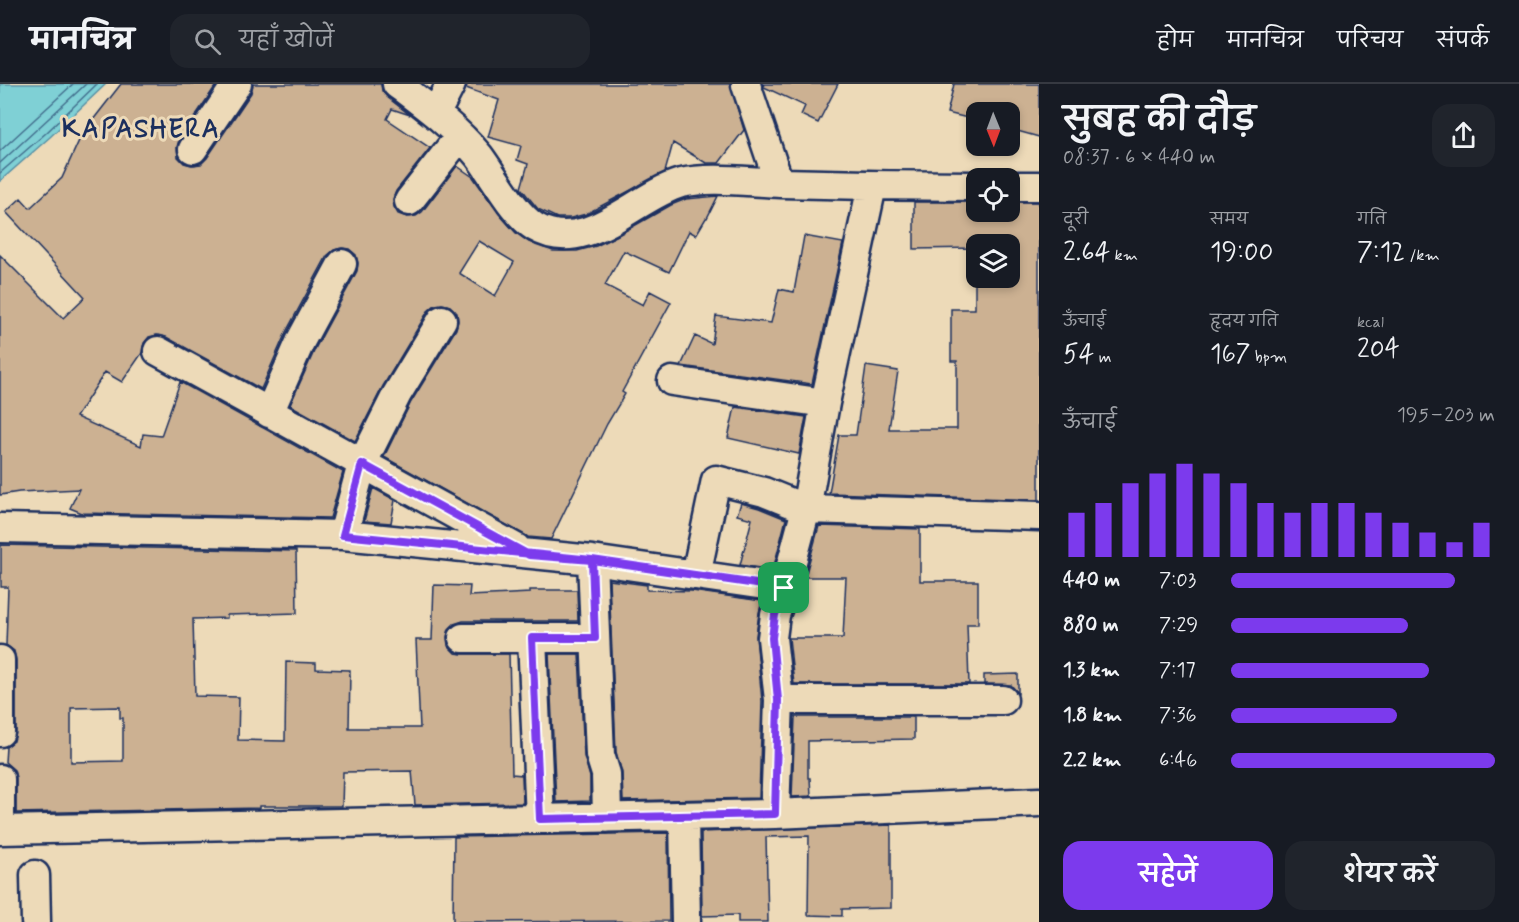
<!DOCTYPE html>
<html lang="hi">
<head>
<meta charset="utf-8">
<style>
  body { margin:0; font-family:Mynerve,"Playpen Sans Deva",sans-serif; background:#20242c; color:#f1f3f6; height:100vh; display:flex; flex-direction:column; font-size:22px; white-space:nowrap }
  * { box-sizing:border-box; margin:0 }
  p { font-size:20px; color:#9ea1a6 }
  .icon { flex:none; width:33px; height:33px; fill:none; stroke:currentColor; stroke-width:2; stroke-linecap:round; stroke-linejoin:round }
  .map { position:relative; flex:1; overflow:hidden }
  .sheet { display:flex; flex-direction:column; background:#171b24; width:480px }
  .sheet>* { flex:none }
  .needle { width:39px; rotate:179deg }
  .tools { position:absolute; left:966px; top:18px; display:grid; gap:12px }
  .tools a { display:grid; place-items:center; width:54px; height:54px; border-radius:12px; background:#171b24; box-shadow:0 3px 9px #0003; font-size:30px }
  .pin { position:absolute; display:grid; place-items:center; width:51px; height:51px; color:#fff; margin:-26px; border-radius:12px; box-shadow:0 3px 9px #0006 }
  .round { display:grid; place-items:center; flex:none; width:63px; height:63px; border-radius:18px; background:#20242c }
  .head { display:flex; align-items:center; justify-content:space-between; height:102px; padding:0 24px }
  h1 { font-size:33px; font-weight:600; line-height:45px }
  .metrics { display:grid; grid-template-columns:repeat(3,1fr); gap:9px; height:102px; padding:6px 24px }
  .metrics div { display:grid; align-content:center }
  .metrics b { font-size:26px; font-weight:600 }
  .metrics small { font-size:16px; font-weight:400 }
  .metrics p { font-size:16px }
  .chart { height:168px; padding:12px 24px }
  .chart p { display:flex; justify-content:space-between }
  .chart svg { width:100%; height:108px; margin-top:6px; stroke:#7c3aed; stroke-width:6 }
  .primary-button { display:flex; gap:12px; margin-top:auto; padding:12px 24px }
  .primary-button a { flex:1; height:69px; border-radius:18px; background:#7c3aed; color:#fff; font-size:24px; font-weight:600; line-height:69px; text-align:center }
  .primary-button a+a { background:#20242c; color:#f1f3f6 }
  ul { padding:0 24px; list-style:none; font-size:20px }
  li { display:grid; grid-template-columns:96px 72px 1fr; align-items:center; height:45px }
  li i { height:15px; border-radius:8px; background:#7c3aed }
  header { display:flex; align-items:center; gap:36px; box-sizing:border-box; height:84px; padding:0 30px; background:#171b24; border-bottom:2px solid #363941 }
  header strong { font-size:28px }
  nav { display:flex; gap:33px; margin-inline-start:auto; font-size:21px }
  .search { width:420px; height:54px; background:#20242c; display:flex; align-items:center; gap:15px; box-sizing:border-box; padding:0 21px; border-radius:18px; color:#9ea1a6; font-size:22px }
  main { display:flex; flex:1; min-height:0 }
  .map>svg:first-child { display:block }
</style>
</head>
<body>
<header>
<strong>मानचित्र</strong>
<div class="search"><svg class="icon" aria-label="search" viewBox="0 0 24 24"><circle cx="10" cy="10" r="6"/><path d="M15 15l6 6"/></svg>यहाँ खोजें</div>
<nav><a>होम</a><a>मानचित्र</a><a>परिचय</a><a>संपर्क</a></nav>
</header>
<main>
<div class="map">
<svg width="1039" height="838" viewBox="0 0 1039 838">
  <rect width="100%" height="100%" fill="#eddab8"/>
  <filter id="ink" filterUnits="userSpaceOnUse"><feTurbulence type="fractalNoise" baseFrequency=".0167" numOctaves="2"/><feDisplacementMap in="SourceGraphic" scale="12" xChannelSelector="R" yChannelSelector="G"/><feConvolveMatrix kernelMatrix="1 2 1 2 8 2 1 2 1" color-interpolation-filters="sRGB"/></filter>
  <g filter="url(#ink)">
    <!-- water -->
    <path fill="#7fd0d5" stroke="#5790a5" stroke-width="1.5" d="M 0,0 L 106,0 L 50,53 L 0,97 Z"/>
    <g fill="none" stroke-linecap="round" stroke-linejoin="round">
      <!-- shore -->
      <path stroke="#436f8e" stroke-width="1.5" d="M 0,67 L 73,0
        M 0,79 L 86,0
        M 0,89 L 46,49 L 97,0"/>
    </g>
    <!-- building -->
    <path fill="#ccb192" stroke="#1b2f5e" stroke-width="1.5" fill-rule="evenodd" d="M 121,0 L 217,0 L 179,56 L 177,63 L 178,73 L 184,79 L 192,81 L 201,80 L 207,74 L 251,9 L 253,0 L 381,0 L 382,7 L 387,13 L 410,31 L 392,25 L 387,35 L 430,64 L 396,107 L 393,115 L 394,123 L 398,130 L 407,133 L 416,132 L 422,128 L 457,82 L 473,93 L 499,130 L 516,149 L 529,158 L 553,167 L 577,167 L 596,162 L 618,151 L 671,121 L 686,115 L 718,112 L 707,134 L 706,134 L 696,151 L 689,147 L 669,188 L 624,167 L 605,201 L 643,221 L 650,207 L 671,218 L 622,308 L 625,310 L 607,340 L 551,455 L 528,453 L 384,373 L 411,318 L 456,245 L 458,237 L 457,229 L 450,222 L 442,220 L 435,221 L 428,227 L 383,302 L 355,357 L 290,321 L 316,263 L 357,187 L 358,179 L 356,171 L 349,165 L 342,164 L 334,166 L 327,172 L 286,248 L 261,305 L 166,253 L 157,251 L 149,253 L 144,259 L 142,269 L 122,298 L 105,288 L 76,333 L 141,362 L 143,350 L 161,352 L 180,298 L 343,388 L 330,434 L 82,429 L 70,424 L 79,405 L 19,408 L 0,411 L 0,171 L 63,234 L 85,213 L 6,128 L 21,114 L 30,124 L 62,94 L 82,50 ZM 479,157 L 514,178 L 495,212 L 459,189 Z
      M 467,0 L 730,0 L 744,46 L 719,79 L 706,79 L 673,59 L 665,88 L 586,130 L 571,134 L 557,134 L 538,125 L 521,104 L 528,80 L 517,76 L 521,62 L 488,53 L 499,16 L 466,4 Z
      M 763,0 L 838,0 L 818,39 L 801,31 L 805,22 L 764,3 Z
      M 954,0 L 1039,0 L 1039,53 L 1010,45 L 1010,28 L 976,28 L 976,36 L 947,29 Z
      M 914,118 L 976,118 L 976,128 L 1010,128 L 1010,118 L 1039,118 L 1039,416 L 829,409 L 839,351 L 856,351 L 866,282 L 898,287 L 889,345 L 957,345 L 957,277 L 951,277 L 951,225 L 975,225 L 975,164 L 914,165 ZM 976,160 L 1010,160 L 1010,194 L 976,194 Z
      M 804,152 L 843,159 L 812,300 L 681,282 L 695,252 L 712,260 L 716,232 L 771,239 L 779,205 L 794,208 Z
      M 735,323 L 806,333 L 799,370 L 728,354 Z
      M 373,404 L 395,416 L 391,439 L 364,437 Z
      M 741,419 L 759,424 L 786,435 L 773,486 L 740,481 L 752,435 L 737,431 Z
      M 819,442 L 920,445 L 920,497 L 978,497 L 978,540 L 967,540 L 969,600 L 794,600 L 789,554 L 843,554 L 846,493 L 805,493 Z
      M 1,461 L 296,467 L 297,529 L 227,531 L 227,534 L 193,535 L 195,612 L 239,613 L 238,656 L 285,657 L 286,578 L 316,579 L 316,585 L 350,586 L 349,644 L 420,644 L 416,556 L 432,556 L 434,501 L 470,502 L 469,512 L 530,509 L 530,506 L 577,506 L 578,537 L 463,537 L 454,540 L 449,545 L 447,553 L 448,562 L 455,569 L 463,570 L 509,570 L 512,690 L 522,691 L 523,719 L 415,721 L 412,687 L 343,688 L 342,722 L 259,722 L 259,724 L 16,729 L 16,694 L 14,686 L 5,678 L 6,663 L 14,657 L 16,648 L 16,576 L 14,567 L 6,561 L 8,503 L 1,503 ZM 120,623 L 120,634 L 123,634 L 123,677 L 71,678 L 71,624 Z
      M 609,496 L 647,501 L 647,506 L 692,507 L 762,517 L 759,529 L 756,552 L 762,617 L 759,714 L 623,717 L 622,689 L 616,668 Z
      M 549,570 L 579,570 L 584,672 L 590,693 L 590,717 L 556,718 Z
      M 1018,590 L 1018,609 L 1011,601 L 984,600 L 984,591 Z
      M 795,633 L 914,633 L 914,655 L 808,657 L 808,694 L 810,694 L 811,712 L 792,713 Z
      M 891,741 L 891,824 L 842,825 L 842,832 L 808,831 L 809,752 L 766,753 L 768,838 L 738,838 L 738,831 L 702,832 L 701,748 Z
      M 668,749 L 669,837 L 453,838 L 454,753 Z"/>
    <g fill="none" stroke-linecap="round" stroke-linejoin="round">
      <!-- street casing -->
      <g stroke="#1b2f5e" stroke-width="33">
        <path id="street" d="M 397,0 C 426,22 456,44 479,72 C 494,92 515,131 535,143 C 586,173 635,112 681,99 C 710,92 750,98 781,99 C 846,101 911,102 976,102
          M 746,1 L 779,99
          M 436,29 L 451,0
          M 193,65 L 237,0
          M 1010,102 L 1039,102
          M 409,117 L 460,52
          M 158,267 L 516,464
          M 672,297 L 825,319
          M 269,329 L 301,256 L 342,180
          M 0,444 L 343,451 L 592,476 L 785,504
          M 343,451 L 362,380 L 397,310 L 442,236
          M 592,476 L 600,671 L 606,690 L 607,734
          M 696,491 L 716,396 L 764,408 L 806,425 L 1039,432
          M 463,554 L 532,554
          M 0,576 L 0,648
          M 779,616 L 1003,616
          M 0,695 L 0,746
          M 775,730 L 779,616 L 772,554 L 775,531 L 785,504 L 806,425 L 825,319 L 872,102
          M 684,732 L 686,838
          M 540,735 L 532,554 L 595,554
          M 0,746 L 775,730 L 1039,718
          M 35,791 L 36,838"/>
      </g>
      <!-- street -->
      <use href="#street" stroke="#eddab8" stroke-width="28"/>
    </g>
  </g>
  <g fill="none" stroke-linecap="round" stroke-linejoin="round" filter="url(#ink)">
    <!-- route casing -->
    <g stroke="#fff" stroke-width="12">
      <path id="route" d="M 784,504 L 592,476 L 529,471 L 362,380 L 343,451 L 592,476 L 595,554 L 532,554 L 540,735 L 775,730 L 778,616 L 772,554 L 775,531 L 784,504"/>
    </g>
    <!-- route -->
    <use href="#route" stroke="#7c3aed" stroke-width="8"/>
  </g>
  <g text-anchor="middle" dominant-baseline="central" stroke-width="6" stroke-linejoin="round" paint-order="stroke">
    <!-- district labels -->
    <g font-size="26" font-weight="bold" letter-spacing="1.5" fill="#1b2f5e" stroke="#eddab8">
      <text x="141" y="46">KAPASHERA</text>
    </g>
  </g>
</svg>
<div class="tools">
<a><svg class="needle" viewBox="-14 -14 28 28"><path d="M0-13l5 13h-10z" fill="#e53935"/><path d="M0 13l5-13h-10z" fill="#9ea1a6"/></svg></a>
<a><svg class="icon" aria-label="locate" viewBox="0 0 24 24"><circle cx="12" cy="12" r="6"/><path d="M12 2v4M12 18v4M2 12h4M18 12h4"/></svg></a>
<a><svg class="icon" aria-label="layers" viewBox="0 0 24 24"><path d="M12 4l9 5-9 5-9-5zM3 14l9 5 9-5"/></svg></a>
</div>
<div class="pin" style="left:784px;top:504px;background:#1e9e55"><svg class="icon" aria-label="arrive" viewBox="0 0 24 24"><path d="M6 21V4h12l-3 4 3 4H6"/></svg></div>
</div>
<section class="sheet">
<div class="head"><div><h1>सुबह की दौड़</h1><p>08:37 · 6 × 440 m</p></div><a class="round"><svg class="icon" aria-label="share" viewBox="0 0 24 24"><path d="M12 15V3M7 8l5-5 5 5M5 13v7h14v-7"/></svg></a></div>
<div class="metrics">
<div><p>दूरी</p><b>2.64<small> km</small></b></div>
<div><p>समय</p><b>19:00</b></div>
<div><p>गति</p><b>7:12<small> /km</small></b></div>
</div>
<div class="metrics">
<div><p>ऊँचाई</p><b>54<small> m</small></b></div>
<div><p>हृदय गति</p><b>167<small> bpm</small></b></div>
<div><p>kcal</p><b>204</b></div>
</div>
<div class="chart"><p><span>ऊँचाई</span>195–203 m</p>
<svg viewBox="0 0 160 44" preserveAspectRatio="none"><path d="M5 44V26M15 44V22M25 44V14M35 44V10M45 44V6M55 44V10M65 44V14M75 44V22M85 44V26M95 44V22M105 44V22M115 44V26M125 44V30M135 44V34M145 44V38M155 44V30"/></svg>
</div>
<ul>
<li><b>440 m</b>7:03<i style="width:85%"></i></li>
<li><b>880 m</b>7:29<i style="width:67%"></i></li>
<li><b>1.3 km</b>7:17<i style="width:75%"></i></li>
<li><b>1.8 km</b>7:36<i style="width:63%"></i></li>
<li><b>2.2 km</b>6:46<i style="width:100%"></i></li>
</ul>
<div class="primary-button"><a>सहेजें</a><a>शेयर करें</a></div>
</section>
</main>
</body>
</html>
